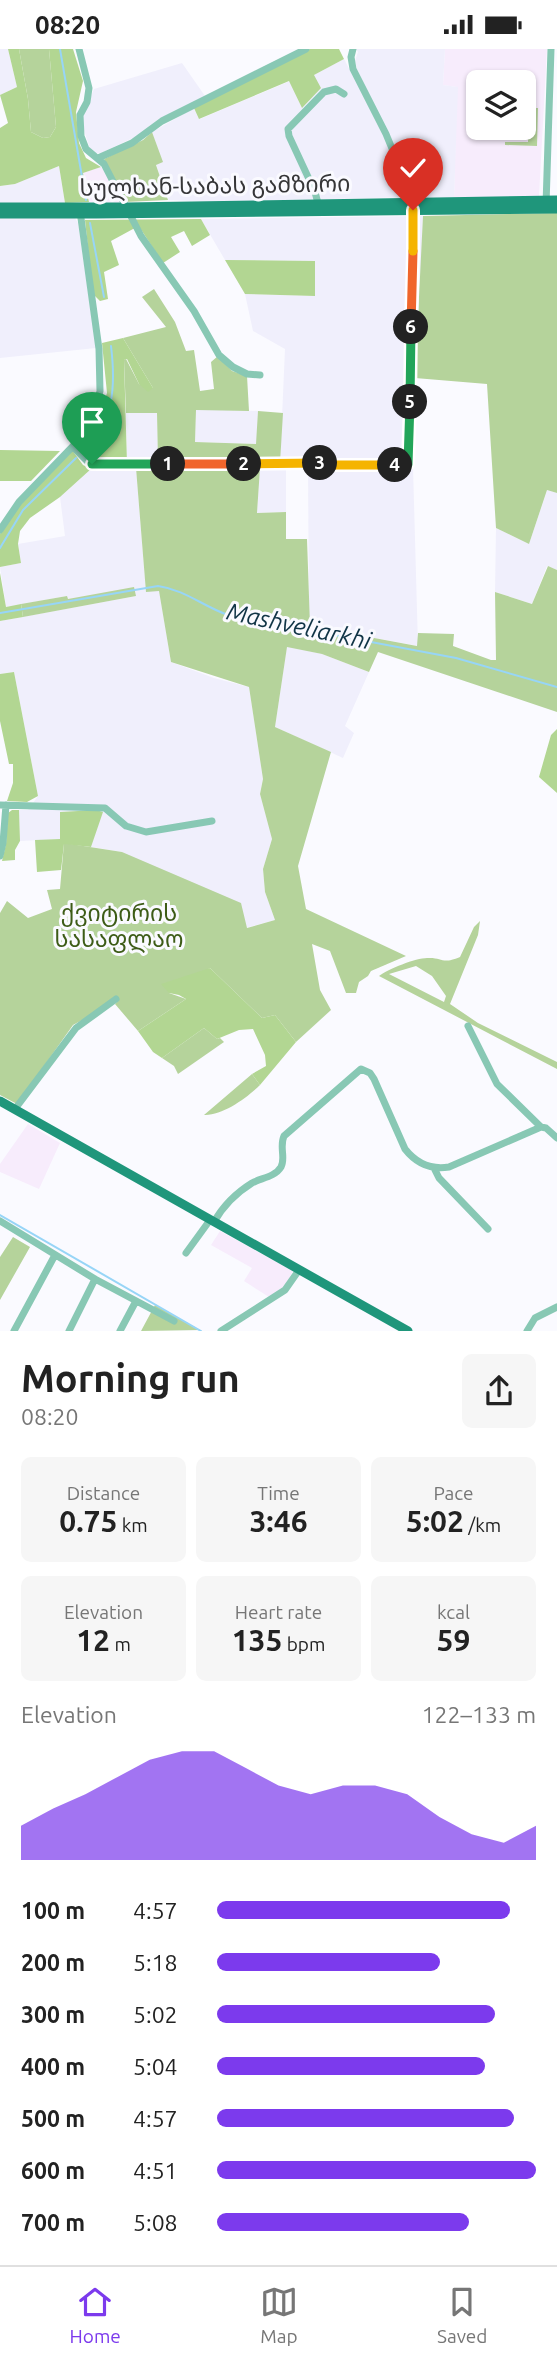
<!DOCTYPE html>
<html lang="en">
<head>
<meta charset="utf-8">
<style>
  body { margin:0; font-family:Ubuntu,"Noto Sans Georgian",sans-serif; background:#f6f6f6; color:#222; height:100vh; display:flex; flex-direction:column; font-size:26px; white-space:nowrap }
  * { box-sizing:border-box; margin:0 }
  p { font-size:23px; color:#767676 }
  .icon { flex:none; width:38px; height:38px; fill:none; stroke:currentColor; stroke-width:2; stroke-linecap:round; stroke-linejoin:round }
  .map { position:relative; height:1282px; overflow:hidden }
  .details { display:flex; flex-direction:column; background:#fff; flex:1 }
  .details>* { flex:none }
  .controls { position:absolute; left:466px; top:21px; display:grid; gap:14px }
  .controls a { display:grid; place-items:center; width:70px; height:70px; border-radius:10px; background:#fff; box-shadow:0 2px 5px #0004; font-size:35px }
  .pin { position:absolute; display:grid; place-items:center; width:60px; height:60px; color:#fff; margin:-72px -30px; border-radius:50% 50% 50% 0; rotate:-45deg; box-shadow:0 0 7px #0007 }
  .pin .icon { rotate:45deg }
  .km { position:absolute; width:35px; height:35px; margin:-18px; border-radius:50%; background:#222; color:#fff; font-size:19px; line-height:35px; text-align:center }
  .round { display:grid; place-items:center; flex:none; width:74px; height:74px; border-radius:10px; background:#f6f6f6 }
  .summary { display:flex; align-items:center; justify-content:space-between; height:119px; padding:0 21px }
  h1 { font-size:38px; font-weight:600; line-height:52px }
  .stats { display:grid; grid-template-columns:repeat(3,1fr); gap:10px; height:119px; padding:7px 21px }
  .stats div { display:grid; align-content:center; border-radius:10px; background:#f6f6f6; text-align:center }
  .stats b { font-size:30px; font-weight:600 }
  .stats small { font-size:19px; font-weight:400 }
  .stats p { font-size:19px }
  .chart { height:196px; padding:14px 21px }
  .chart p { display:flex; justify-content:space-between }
  .chart svg { width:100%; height:126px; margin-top:7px; fill:#7c3aed; opacity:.7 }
  ul { padding:0 21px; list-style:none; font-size:23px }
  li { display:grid; grid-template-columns:112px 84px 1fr; align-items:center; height:52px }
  li i { height:18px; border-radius:9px; background:#7c3aed }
  .status { display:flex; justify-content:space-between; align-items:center; height:49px; padding:0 35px; background:#fff; direction:ltr }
  .status svg { height:19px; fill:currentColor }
  .dock { display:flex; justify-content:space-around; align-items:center; height:98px; border-top:2px solid #e0e0e0; background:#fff; font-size:19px; color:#767676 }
  .dock a { display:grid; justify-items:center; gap:4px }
  .dock .active { color:#7c3aed }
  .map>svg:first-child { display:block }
</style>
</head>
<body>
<div class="status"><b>08:20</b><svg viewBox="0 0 49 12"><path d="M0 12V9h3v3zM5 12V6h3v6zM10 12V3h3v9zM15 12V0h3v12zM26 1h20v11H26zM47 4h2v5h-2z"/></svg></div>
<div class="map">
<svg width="557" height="1282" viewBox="0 0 557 1282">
  <rect width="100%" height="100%" fill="#fafaff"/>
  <!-- commercial -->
  <path fill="#f7ecfc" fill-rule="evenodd" d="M 445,0 L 547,0 L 539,147 L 454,150 L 457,38 L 443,36 ZM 478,33 L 523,33 L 523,79 L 478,79 Z
    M 101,118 L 103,120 L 121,154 L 89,153 L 83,124 Z
    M 28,1075 L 60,1094 L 39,1140 L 0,1123 L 0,1115 Z
    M 220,1182 L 293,1222 L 283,1240 L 269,1248 L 244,1232 L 252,1219 L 211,1196 Z"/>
  <!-- built -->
  <path fill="#f0effc" d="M 0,0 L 8,0 L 17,38 L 0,46 Z
    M 356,0 L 445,0 L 443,36 L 458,38 L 454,150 L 417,149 L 357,20 L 355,12 L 358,3 Z
    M 344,10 L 385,87 L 410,148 L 216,153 L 168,151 L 156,115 L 162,113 L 152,83 L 194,59 L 200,70 L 290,32 L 302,59 L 314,26 Z
    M 182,14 L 205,47 L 133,89 L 101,104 L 95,104 L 90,100 L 83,78 L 83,66 L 94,40 Z
    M 59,117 L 65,154 L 0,154 L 0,137 L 15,135 Z
    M 423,167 L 413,418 L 418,597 L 309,577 L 308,417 L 280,414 L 285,300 L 253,282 L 245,245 L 315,247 L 314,212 L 225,211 L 201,170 Z
    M 0,168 L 75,169 L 78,174 L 96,299 L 0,309 Z
    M 196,360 L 258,362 L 257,395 L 195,393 Z
    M 126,364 L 157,364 L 158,413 L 127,414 Z
    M 286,417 L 286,463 L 257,464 L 260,419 Z
    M 136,419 L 146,542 L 159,541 L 171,613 L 214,629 L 249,638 L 263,730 L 260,745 L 272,790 L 263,820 L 265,843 L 275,871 L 246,879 L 122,803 L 91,798 L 102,763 L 60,763 L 61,790 L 20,792 L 19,761 L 28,761 L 38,747 L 14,623 L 0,625 L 0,572 L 136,547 L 67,550 L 67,547 L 6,558 L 0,518 L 21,514 L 18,495 L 65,487 L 60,448 L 91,420 Z
    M 547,441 L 557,444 L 557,521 L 547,517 L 532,555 L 495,543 L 496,479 L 529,495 Z
    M 287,597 L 322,605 L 369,623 L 345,677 L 354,684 L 343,709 L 275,678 Z"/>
  <!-- green -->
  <path fill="#b5d39b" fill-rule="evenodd" d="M 19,0 L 49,0 L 56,78 L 50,88 L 43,89 L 31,83 L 28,50 Z
    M 529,59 L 538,59 L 537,97 L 505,96 L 505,93 L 528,93 Z
    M 152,83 L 163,113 L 156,116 L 168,151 L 125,153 L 104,110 L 143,91 Z
    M 557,164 L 557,444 L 547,441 L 529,495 L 496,479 L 487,335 L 415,329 L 423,167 Z
    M 154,240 L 175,273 L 186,302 L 194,301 L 200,342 L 214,340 L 211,313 L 218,307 L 232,322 L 247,327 L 249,362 L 196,361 L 195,393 L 256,395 L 258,362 L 283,364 L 280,414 L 158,413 L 157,364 L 126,364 L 124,311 L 126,310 L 139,335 L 153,339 L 123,289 L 166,278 L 142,248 Z
    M 136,419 L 260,419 L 257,464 L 286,463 L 286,490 L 307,490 L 310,577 L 417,597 L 418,584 L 454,585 L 453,597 L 491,611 L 496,611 L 495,543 L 532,555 L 548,517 L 557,521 L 557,663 L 378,603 L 369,623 L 322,605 L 287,598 L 275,678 L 331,703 L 298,817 L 306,860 L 406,907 L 371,922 L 368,927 L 359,933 L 356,944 L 346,944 L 330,902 L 312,895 L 320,941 L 331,961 L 296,993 L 275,966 L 262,969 L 210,919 L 169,944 L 186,950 L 138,982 L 115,955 L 119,951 L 73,976 L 17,1055 L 0,1046 L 0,864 L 7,852 L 28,869 L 52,860 L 47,841 L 60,840 L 64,794 L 122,803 L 241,854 L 247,879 L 275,871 L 265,843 L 263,820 L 272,790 L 260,745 L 263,730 L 249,638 L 171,613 L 159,542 L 146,543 Z
    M 134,538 L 136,547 L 23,568 L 21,555 L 67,547 L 68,550 Z
    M 480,872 L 478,886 L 450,955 L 478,974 L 557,1013 L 557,1020 L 379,927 C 388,920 416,909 427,909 C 443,908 441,916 460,908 L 474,878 ZM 416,917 L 432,927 L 446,947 L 444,953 L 389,925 Z
    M 204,979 L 217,990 L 220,989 L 224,993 L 178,1025 L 174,1017 L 162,1009 Z
    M 252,1025 L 260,1036 C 247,1049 222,1067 204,1066 Z
    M 13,1188 L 30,1198 L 0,1251 L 0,1208 Z
    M 155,1256 L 200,1281 L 141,1282 Z"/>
  <!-- forest -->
  <path fill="#b2d692" d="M 8,0 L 19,0 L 28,50 L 31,83 L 43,89 L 50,88 L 56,78 L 49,0 L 73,0 L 83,32 L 76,63 L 79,94 L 86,109 L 101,118 L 83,124 L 89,153 L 65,154 L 59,117 L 15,135 L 0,137 L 0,79 L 8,74 L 0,46 L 17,38 Z
    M 310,0 L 339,0 L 344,10 L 314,26 L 321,39 L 302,59 L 289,32 L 199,70 L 194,59 Z
    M 201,170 L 210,186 L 192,197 L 184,182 L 171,188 L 180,203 L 163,214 L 140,179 L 133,180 L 111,192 L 119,216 L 104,223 L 108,250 L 100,252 L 93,245 L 85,171 Z
    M 225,211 L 315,212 L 315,247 L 245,245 Z
    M 123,289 L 153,339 L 148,343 L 139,335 L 127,310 L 124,311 L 127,414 C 109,413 91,416 79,401 L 79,395 L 103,356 L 107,344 L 102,294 Z
    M 0,401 L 60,402 L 31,432 L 0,432 Z
    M 72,401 L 83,416 L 91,420 L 60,448 L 30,469 L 20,482 L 18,495 L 21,514 L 0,518 L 0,485 L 21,454 Z
    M 0,524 L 6,558 L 21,555 L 23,568 L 0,572 Z
    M 14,623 L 38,747 L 27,753 L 7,752 L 13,734 L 13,715 L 9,715 L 0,672 L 0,625 Z
    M 557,680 L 557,744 L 539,728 L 551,686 Z
    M 12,761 L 19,761 L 20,792 L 15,801 L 15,811 L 2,812 L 6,795 L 8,764 Z
    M 96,761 L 103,763 L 91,798 L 64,795 L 61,821 L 37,823 L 35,791 L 60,790 L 60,763 Z
    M 210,919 L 262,969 L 275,966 L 296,993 L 260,1036 L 252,1025 L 266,1017 L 265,1006 L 253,980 L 239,981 L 217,990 L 204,979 L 162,1009 L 153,1003 L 138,982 L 186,950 L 179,946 L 169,944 L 161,935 Z"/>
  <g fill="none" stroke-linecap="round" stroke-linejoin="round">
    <!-- stream -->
    <path stroke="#97d5f7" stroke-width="2" d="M 60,0 L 86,151
      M 90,174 L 104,248
      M 83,402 C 114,372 116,338 111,297
      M 0,499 L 23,461 L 76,409
      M 0,564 L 158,537 C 186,541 202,557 228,566 L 456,609 L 557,638
      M 0,1166 L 201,1282"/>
    <!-- minor -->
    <path stroke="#88c8b4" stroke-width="7" d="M 79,0 L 89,39 L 87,53 L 80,66 L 81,87 L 86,100 L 104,115 L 141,187 L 194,262 L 219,306 L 233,318 L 247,325 L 260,326
      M 515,84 L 515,81
      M 98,109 L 132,94 L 162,72 L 306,0
      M 546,156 L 551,0
      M 319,158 L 315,143 L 289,87 L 288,80 L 324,43 L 336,40 L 344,45
      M 73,398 L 89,414 L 94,416 L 409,415 L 414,153 L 386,85 L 353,20 L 351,8 L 353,0
      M 0,481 L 19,453 L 76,394 L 95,363 L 100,342 L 99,300 L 80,162
      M 0,756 L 105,759 L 126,777 L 146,783 L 212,772
      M 0,807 L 3,794 L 6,756
      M 468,977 L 497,1035 L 541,1078 L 546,1079 L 557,1089
      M 15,1060 L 76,979 L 116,950
      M 434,1119 L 439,1129 L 488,1180
      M 0,1172 L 95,1230 L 174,1272
      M 214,1173 C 223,1157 236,1144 252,1134 C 261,1129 275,1128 281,1118 C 286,1109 279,1098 284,1087 L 361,1020 L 370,1024 L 374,1030 L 405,1100 C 416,1114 431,1121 449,1118 L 541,1078
      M 186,1204 L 210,1171
      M 14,1282 L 55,1206
      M 69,1282 L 95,1230
      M 120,1282 L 136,1252
      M 221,1282 L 285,1241 L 299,1221
      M 527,1282 L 535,1269 L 557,1258"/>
    <!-- major -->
    <path stroke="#1f967b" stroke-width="9" d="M 0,158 L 126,158 L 557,151
      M 0,165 L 96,165 L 557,160
      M 0,1052 L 408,1282"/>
  </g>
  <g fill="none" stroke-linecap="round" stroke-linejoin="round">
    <!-- split-1 casing -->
    <g stroke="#fff" stroke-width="14">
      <path id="split-1" d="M 92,415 L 168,415"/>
    </g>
    <!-- split-2 casing -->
    <g stroke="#fff" stroke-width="14">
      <path id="split-2" d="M 168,415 L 244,415"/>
    </g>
    <!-- split-3 casing -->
    <g stroke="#fff" stroke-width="14">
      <path id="split-3" d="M 244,415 L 320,414"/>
    </g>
    <!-- split-4 casing -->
    <g stroke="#fff" stroke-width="14">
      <path id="split-4" d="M 320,414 L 325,416 L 395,416"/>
    </g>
    <!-- split-5 casing -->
    <g stroke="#fff" stroke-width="14">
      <path id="split-5" d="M 395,416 L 408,415 L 410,353"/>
    </g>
    <!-- split-6 casing -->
    <g stroke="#fff" stroke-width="14">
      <path id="split-6" d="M 410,353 L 411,278"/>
    </g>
    <!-- split-7 casing -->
    <g stroke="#fff" stroke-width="14">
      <path id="split-7" d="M 411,278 L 413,202"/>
    </g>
    <!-- split-8 casing -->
    <g stroke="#fff" stroke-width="14">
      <path id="split-8" d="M 413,202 L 413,161"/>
    </g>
    <!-- split-1 -->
    <use href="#split-1" stroke="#22a559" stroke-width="9"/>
    <!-- split-2 -->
    <use href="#split-2" stroke="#f0652b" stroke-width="9"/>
    <!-- split-3 -->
    <use href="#split-3" stroke="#f5b400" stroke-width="9"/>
    <!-- split-4 -->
    <use href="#split-4" stroke="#f5b400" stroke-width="9"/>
    <!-- split-5 -->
    <use href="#split-5" stroke="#22a559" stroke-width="9"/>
    <!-- split-6 -->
    <use href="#split-6" stroke="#22a559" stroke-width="9"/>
    <!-- split-7 -->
    <use href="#split-7" stroke="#f0652b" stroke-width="9"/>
    <!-- split-8 -->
    <use href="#split-8" stroke="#f5b400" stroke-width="9"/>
  </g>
  <g text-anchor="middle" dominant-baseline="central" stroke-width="6" stroke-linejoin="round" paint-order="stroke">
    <!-- street labels -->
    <g font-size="23" fill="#363638" stroke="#fafaff">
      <text transform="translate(215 136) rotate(-1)">სულხან-საბას გამზირი</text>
    </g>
    <!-- park labels -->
    <g font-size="23" fill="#3d5c17" stroke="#fafaff">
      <text x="119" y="863">ქვიტირის<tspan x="119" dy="26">სასაფლაო</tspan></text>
    </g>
    <!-- water labels -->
    <g font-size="24" font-style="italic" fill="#103446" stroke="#fafaff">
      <text transform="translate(299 577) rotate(12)">Mashveliarkhi</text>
    </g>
  </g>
</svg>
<div class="controls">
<a><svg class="icon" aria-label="layers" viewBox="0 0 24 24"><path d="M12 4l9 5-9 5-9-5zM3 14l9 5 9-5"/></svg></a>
</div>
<div class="pin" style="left:92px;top:415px;background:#1e9e55"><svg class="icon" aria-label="arrive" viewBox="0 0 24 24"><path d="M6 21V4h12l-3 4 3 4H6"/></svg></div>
<div class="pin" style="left:413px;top:161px;background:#d93025"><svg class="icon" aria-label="check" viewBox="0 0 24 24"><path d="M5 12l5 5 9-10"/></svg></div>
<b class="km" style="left:168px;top:415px">1</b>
<b class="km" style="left:244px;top:415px">2</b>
<b class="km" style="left:320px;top:414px">3</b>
<b class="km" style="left:395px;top:416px">4</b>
<b class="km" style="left:410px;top:353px">5</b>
<b class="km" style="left:411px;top:278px">6</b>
</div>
<section class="details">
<div class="summary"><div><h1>Morning run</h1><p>08:20</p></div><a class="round"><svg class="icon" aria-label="share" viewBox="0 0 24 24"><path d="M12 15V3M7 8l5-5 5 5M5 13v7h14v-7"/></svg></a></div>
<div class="stats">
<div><p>Distance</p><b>0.75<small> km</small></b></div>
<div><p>Time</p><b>3:46</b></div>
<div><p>Pace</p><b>5:02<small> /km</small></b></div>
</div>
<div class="stats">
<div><p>Elevation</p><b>12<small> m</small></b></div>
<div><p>Heart rate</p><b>135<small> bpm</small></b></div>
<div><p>kcal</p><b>59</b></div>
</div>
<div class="chart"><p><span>Elevation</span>122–133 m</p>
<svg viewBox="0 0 160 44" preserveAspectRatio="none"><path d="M0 44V32L10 26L20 21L30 15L40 9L50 6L60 6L70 12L80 18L90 21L100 18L110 18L120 21L130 29L140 35L150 38L160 32V44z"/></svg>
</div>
<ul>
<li><b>100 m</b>4:57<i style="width:92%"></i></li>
<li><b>200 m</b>5:18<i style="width:70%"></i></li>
<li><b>300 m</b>5:02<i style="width:87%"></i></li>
<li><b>400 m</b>5:04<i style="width:84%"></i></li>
<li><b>500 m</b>4:57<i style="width:93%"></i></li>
<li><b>600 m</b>4:51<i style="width:100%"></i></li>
<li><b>700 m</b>5:08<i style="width:79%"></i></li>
</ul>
</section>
<nav class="dock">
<a class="active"><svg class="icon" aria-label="home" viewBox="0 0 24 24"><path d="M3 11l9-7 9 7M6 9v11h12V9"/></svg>Home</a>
<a><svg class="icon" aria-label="map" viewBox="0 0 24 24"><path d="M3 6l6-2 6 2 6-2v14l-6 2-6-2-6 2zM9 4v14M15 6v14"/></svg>Map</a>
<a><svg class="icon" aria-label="saved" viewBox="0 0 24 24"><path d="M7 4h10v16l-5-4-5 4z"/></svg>Saved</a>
</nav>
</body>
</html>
